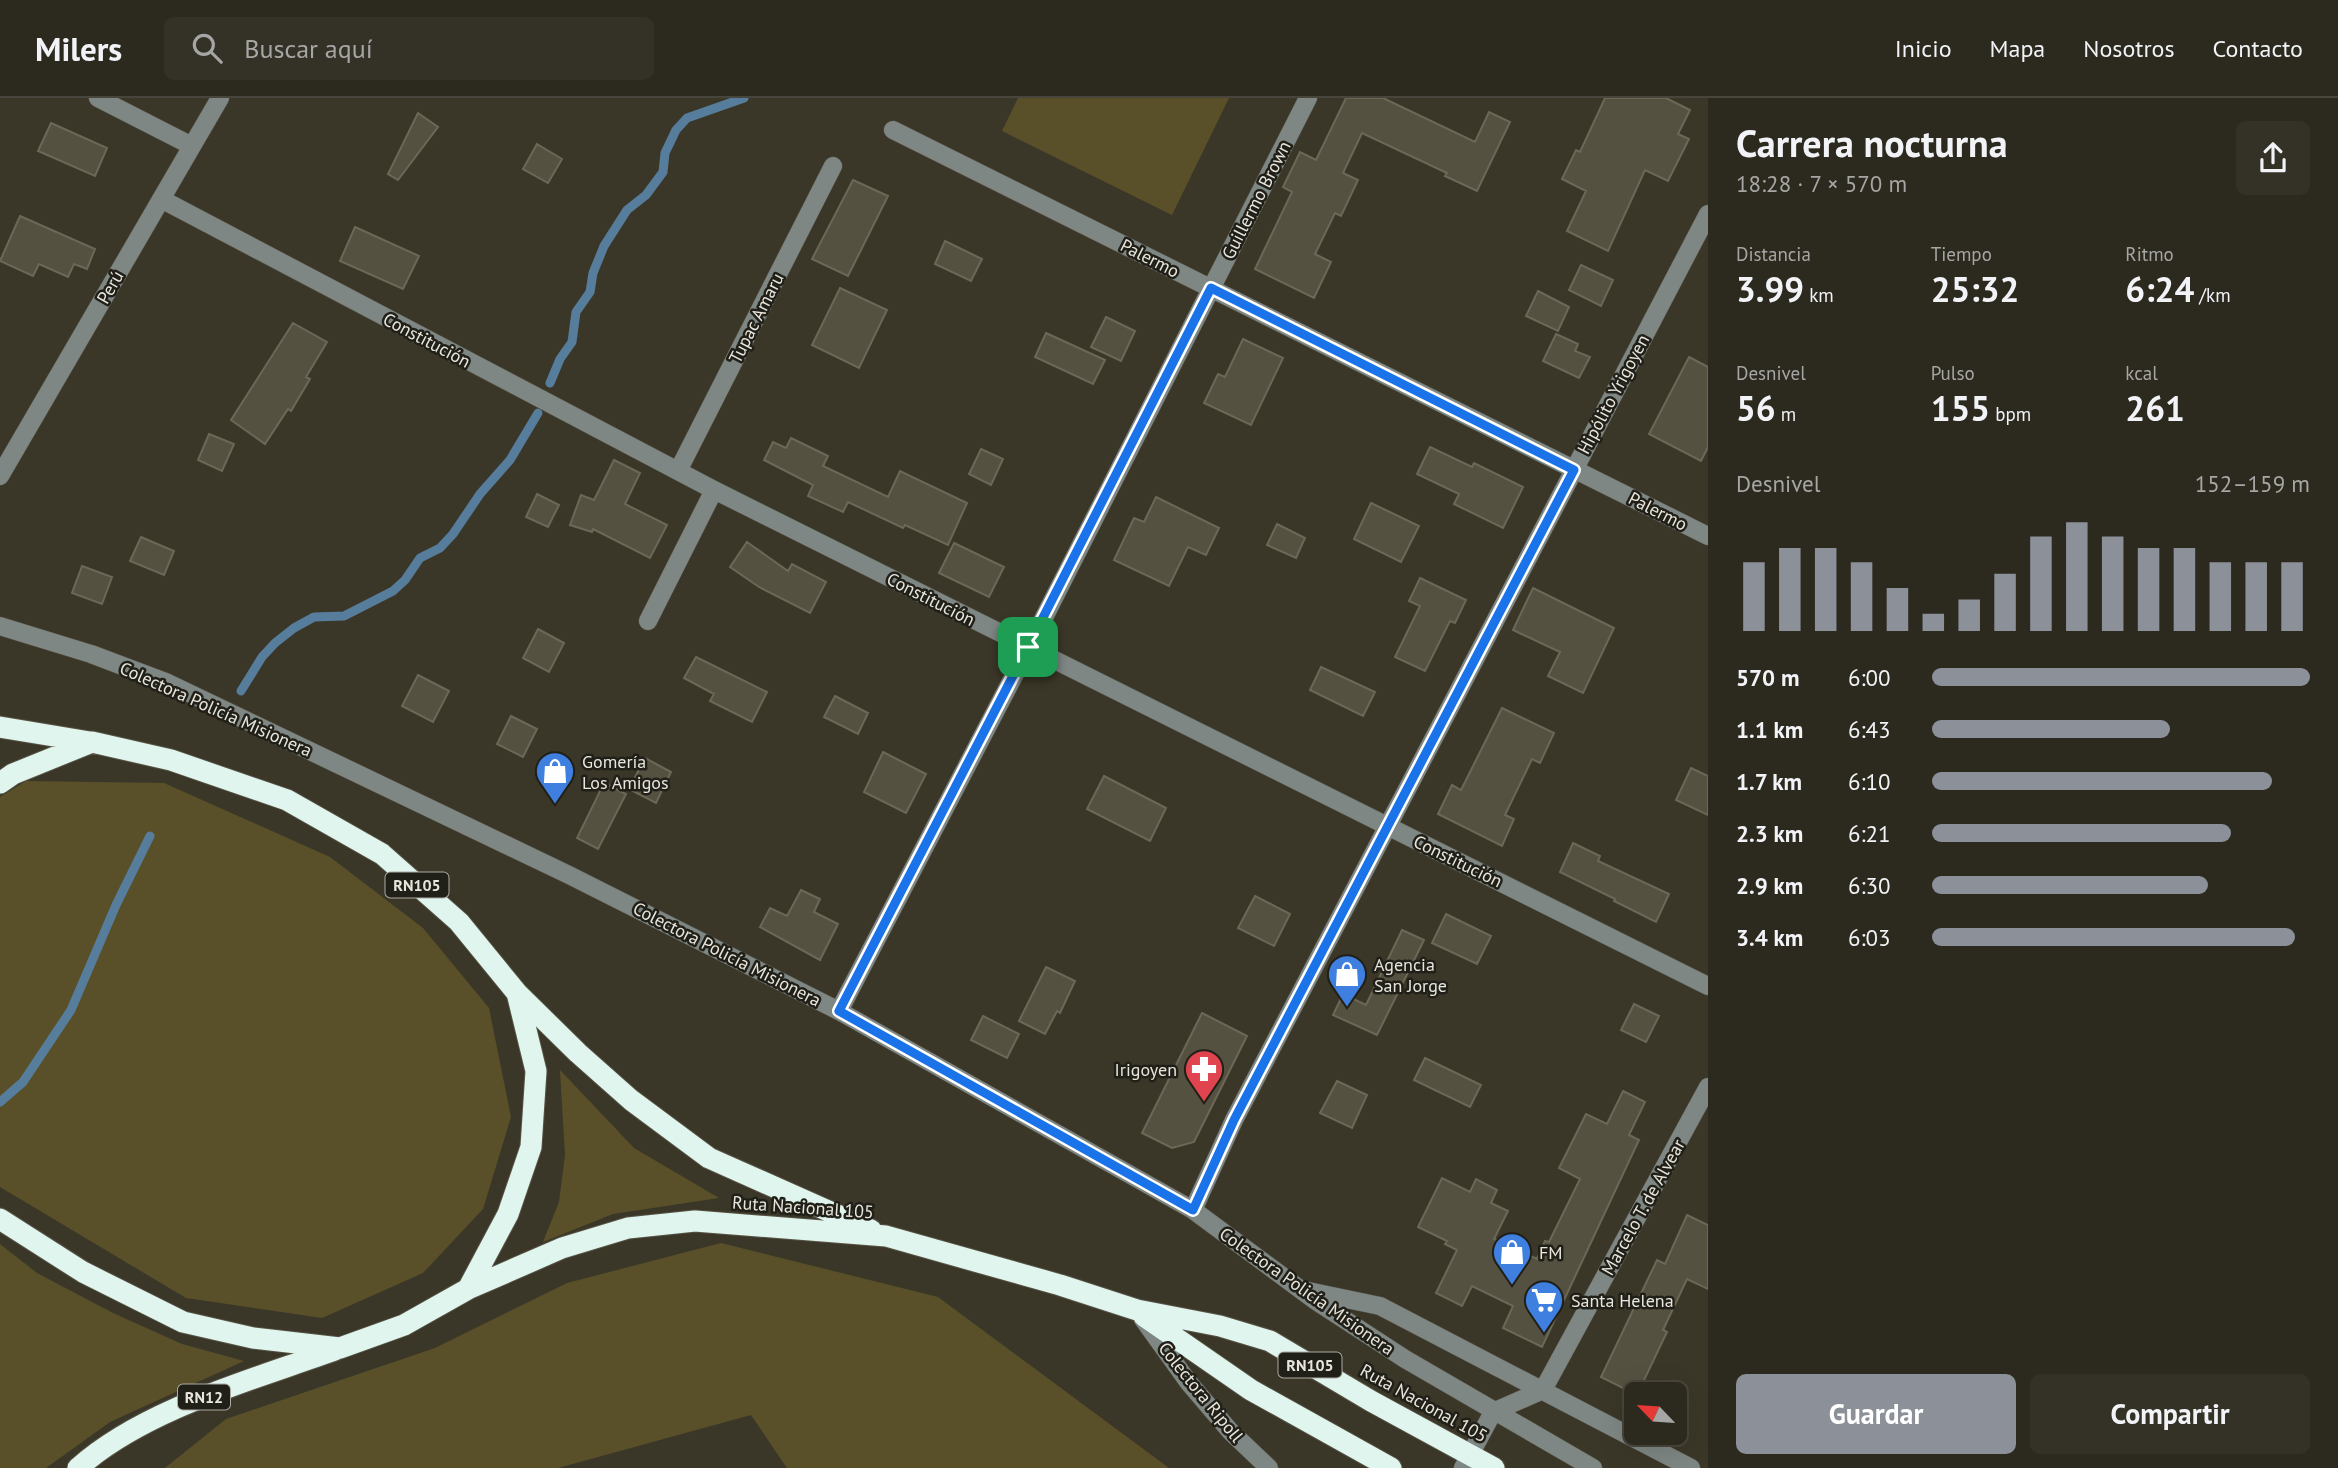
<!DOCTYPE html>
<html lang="es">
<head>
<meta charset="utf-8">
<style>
  body { margin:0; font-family:"PT Sans",sans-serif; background:#343127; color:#f1f3f6; height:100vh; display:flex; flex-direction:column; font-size:26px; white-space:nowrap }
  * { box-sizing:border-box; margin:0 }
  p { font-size:23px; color:#a6a6a4 }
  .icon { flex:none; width:38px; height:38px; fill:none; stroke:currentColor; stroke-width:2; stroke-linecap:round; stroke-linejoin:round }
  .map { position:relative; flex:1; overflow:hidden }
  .drawer { display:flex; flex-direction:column; background:#2c291e; width:630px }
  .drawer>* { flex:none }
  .needle { width:46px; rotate:295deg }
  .buttons { position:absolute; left:1624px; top:1284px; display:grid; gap:14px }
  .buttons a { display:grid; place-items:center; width:63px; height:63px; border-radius:10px; background:#2c291e; box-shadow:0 7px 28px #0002,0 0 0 2px #48453c; font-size:35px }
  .pin { position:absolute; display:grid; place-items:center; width:60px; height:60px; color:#fff; margin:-30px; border-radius:14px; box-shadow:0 4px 10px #0006 }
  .round { display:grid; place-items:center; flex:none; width:74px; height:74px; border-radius:10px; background:#343127 }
  .overview { display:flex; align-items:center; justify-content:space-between; height:119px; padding:0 28px }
  h1 { font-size:38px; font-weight:700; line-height:52px }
  .metrics { display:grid; grid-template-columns:repeat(3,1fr); gap:10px; height:119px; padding:7px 28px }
  .metrics div { display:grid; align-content:center }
  .metrics b { font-size:35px; font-weight:700 }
  .metrics small { font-size:19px; font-weight:400 }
  .metrics p { font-size:19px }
  .chart { height:196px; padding:14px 28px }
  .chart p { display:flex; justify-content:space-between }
  .chart svg { width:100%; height:126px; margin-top:7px; stroke:#8c9099; stroke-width:6 }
  .action { display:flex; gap:14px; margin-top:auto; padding:14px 28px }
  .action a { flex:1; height:80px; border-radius:10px; background:#8c9099; color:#fff; font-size:28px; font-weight:700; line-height:80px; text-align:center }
  .action a+a { background:#343127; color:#f1f3f6 }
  ul { padding:0 28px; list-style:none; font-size:23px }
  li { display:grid; grid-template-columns:112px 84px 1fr; align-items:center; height:52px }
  li i { height:18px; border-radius:9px; background:#8c9099 }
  header { display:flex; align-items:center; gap:42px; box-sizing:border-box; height:98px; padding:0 35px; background:#2c291e; border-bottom:2px solid #48453c }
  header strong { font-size:33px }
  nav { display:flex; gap:38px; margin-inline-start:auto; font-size:24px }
  .search { width:490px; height:63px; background:#343127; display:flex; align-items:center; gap:18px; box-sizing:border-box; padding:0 24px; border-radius:10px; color:#a6a6a4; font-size:26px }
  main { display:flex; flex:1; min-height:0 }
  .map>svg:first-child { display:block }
</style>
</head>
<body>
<header>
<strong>Milers</strong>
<div class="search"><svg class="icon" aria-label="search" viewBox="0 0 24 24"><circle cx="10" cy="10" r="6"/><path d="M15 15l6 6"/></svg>Buscar aquí</div>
<nav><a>Inicio</a><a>Mapa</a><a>Nosotros</a><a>Contacto</a></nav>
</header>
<main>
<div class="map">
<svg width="1708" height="1370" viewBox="0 0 1708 1370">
  <rect width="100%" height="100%" fill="#3b3728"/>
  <!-- green -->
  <path fill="#59502a" d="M 1018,0 L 1229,0 L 1172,117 L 1002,33 Z
    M 26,683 L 164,685 L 330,759 L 423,830 L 489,910 L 511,1019 L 483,1111 L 423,1175 L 322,1220 L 186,1200 L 0,1089 L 0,699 Z
    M 560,972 L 634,1050 L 719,1100 L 613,1116 L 543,1144 L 559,1104 L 565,1057 Z
    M 721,1145 L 938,1199 L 1169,1370 L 787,1370 L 751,1317 L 558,1370 L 165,1370 L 226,1321 L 435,1250 L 567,1185 Z
    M 0,1146 L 37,1175 L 113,1215 L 182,1246 L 244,1263 L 110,1324 L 46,1370 L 0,1370 Z"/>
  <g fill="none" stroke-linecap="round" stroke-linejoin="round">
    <!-- stream -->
    <path stroke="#577d9d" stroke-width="9" d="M 550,285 L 560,261 L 572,244 L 576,214 L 590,194 L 593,175 L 604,148 L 627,112 L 646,97 L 663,74 L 665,55 L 676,32 L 687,20 L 744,0
      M 241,593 L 262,559 L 275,545 L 294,530 L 314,519 L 344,518 L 393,493 L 405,482 L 420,460 L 440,450 L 453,436 L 480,396 L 510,362 L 538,315
      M 0,1004 L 23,984 L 71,912 L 116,807 L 150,738"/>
  </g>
  <!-- building -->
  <path fill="#555141" stroke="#6c6857" stroke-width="2" d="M 1346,0 L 1383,0 L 1475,44 L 1489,14 L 1510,24 L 1477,93 L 1445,78 L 1447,75 L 1362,35 L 1343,75 L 1358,82 L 1341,118 L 1335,115 L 1315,156 L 1331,164 L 1314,200 L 1255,171 L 1292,94 L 1283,89 L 1300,54 L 1316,62 Z
    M 1605,0 L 1666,0 L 1690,12 L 1678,36 L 1689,41 L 1668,83 L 1645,72 L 1608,153 L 1567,133 L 1586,93 L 1562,81 L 1576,52 L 1580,54 Z
    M 418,15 L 438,29 L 398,82 L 388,76 Z
    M 51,25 L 107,50 L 95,78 L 38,53 Z
    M 537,46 L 562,61 L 548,85 L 523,71 Z
    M 853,82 L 888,98 L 848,178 L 812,161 Z
    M 20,118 L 95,151 L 87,171 L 74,166 L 68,179 L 39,166 L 33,178 L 0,163 Z
    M 355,129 L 419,158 L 403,191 L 340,163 Z
    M 945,143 L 982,161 L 971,183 L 935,166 Z
    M 1581,167 L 1613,182 L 1601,208 L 1569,192 Z
    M 840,190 L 887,212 L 859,270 L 812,247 Z
    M 1538,193 L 1569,209 L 1558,233 L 1526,218 Z
    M 1106,219 L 1135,233 L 1121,263 L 1091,249 Z
    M 293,225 L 327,244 L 306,279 L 310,281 L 291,313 L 288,311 L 265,346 L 231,322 Z
    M 1046,235 L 1105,262 L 1093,286 L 1035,259 Z
    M 1556,236 L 1578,246 L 1575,253 L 1590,259 L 1579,280 L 1543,263 Z
    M 1243,241 L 1283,260 L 1251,327 L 1204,305 L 1218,276 L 1225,279 Z
    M 1689,259 L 1708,269 L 1708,349 L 1701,363 L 1649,336 Z
    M 209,336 L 234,346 L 222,373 L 198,362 Z
    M 791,340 L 828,358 L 823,368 L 888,399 L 900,373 L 967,405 L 948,447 L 905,427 L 903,430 L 848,404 L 843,414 L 808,398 L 813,387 L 764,362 L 773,344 L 786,350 Z
    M 1430,349 L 1472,369 L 1474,365 L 1523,389 L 1503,430 L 1454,406 L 1459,396 L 1417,376 Z
    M 981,351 L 1003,361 L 991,387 L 969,376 Z
    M 614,362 L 640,375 L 625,406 L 667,427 L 650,460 L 593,431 L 592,434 L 570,427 L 581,397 L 594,402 Z
    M 537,396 L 559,407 L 548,429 L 526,419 Z
    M 1156,399 L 1219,430 L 1206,457 L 1188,449 L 1169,488 L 1114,462 L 1134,420 L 1144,424 Z
    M 1371,405 L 1419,428 L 1401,464 L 1354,441 Z
    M 1277,426 L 1305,440 L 1296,460 L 1267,447 Z
    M 141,439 L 174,453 L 164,477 L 130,463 Z
    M 747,444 L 788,473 L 792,466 L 826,484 L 810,515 L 759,489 L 730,469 Z
    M 954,445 L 1004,469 L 989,499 L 939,475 Z
    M 82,468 L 112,479 L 102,506 L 72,495 Z
    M 1420,480 L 1466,502 L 1455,525 L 1450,523 L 1425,573 L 1395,559 L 1420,508 L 1409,503 Z
    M 1533,490 L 1614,530 L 1583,595 L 1548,578 L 1560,554 L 1513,532 Z
    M 538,531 L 564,545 L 549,574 L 523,560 Z
    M 696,559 L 767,594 L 752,624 L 710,603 L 714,596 L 684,580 Z
    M 1321,569 L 1375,594 L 1363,618 L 1310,592 Z
    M 418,577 L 449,593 L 433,624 L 402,608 Z
    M 835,598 L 868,615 L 858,636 L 824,619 Z
    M 1502,610 L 1554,635 L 1540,665 L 1532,661 L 1505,717 L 1514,721 L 1502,748 L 1438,716 L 1452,687 L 1461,692 Z
    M 511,618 L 537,631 L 523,659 L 497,646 Z
    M 883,654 L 926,676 L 906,715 L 864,694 Z
    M 645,660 L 671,674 L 656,705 L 629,691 Z
    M 1691,670 L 1708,678 L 1708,717 L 1676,702 Z
    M 1104,678 L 1166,710 L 1150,743 L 1087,711 Z
    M 604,685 L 626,696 L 598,751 L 577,740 Z
    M 1573,745 L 1600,758 L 1598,763 L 1669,796 L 1656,824 L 1614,803 L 1615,801 L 1560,774 Z
    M 801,792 L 820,801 L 814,814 L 838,826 L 820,862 L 760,829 L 770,810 L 787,818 Z
    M 1255,798 L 1290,816 L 1274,848 L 1238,830 Z
    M 1446,816 L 1491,838 L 1477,866 L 1432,845 Z
    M 1402,832 L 1424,842 L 1377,937 L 1333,917 L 1343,896 L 1366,907 Z
    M 1046,869 L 1075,883 L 1060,915 L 1057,913 L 1045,936 L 1019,923 Z
    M 1634,906 L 1659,918 L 1646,944 L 1621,932 Z
    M 1202,915 L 1247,938 L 1194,1044 L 1172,1050 L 1142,1035 Z
    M 983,918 L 1019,936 L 1007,960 L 971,942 Z
    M 1425,960 L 1481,987 L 1470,1009 L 1414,982 Z
    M 1337,983 L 1367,997 L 1352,1030 L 1320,1015 Z
    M 1623,993 L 1645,1004 L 1629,1037 L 1639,1042 L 1542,1249 L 1503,1230 L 1513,1208 L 1472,1188 L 1462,1208 L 1436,1195 L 1457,1152 L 1445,1146 L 1447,1143 L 1418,1129 L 1442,1080 L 1470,1094 L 1476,1081 L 1497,1092 L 1491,1105 L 1508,1113 L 1494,1141 L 1537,1161 L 1545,1143 L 1549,1144 L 1580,1081 L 1559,1070 L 1586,1016 L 1607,1026 Z
    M 1687,1117 L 1708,1127 L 1708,1191 L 1687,1181 L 1663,1232 L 1667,1234 L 1637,1297 L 1601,1279 L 1657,1162 L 1665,1166 Z"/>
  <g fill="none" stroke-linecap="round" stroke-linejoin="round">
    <!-- minor casing -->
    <g stroke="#575345" stroke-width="19">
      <path id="minor" d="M 98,0 L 192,48
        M 893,32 L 1708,438
        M 161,101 L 714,392 L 1708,888
        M 678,373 L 833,68
        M 0,378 L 220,0
        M 648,523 L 714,392
        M 0,528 L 91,556 L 168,585 L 569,777 L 839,913 L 1193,1112 L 1316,1203 L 1405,1261 L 1593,1370
        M 839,913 L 1029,549 L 1308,0
        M 1193,1112 L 1234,1022 L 1708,116
        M 1308,1193 L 1380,1208 L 1691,1370
        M 1143,1221 L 1189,1285 L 1230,1333 L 1269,1370
        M 1493,1314 L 1543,1292 L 1708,989
        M 1463,1370 L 1493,1314"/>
    </g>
    <!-- highway casing -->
    <g stroke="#575345" stroke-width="23">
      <path id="highway" d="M 0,629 L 90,644
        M 0,685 L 13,676 L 92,644 L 171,662 L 287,702 L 382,756 L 459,824 L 517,895 L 536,973 L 531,1049 L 508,1116 L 468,1191
        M 518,896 L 578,955 L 631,1002 L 709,1060 L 871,1132
        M 0,1121 L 83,1174 L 183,1224 L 253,1240 L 340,1250 L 404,1227 L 468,1191 L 562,1150 L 628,1130 L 695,1123 L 886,1138 L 1060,1187 L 1137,1212 L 1220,1228 L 1270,1243 L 1371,1303 L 1494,1370
        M 1144,1218 L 1251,1292 L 1391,1370
        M 78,1370 C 144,1311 252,1282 335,1252"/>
    </g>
    <!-- minor -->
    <use href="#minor" stroke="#7e8784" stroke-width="18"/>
    <!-- highway -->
    <use href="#highway" stroke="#dff5ee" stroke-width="21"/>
  </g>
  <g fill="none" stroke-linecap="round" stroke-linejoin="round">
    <!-- route casing -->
    <g stroke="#fff" stroke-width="14">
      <path id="route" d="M 1211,190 L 1574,372 L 1234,1022 L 1193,1112 L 839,913 L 1028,549 Z"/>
    </g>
    <!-- route -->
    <use href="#route" stroke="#1a73e8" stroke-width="9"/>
  </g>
  <!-- icons -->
  <defs>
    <g id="shop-pin" transform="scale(2.0125)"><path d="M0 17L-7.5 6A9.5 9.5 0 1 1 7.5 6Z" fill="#3f7fe0" stroke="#201f18"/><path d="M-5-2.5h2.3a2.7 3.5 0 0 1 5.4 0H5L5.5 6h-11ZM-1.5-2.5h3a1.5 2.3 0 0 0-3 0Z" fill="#fff"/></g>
    <g id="pharmacy-pin" transform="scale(2.0125)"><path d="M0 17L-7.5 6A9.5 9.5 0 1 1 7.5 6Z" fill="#e0444e" stroke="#201f18"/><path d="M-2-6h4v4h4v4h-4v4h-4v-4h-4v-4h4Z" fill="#fff"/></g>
    <g id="supermarket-pin" transform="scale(2.0125)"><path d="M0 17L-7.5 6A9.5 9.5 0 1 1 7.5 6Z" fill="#3f7fe0" stroke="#201f18"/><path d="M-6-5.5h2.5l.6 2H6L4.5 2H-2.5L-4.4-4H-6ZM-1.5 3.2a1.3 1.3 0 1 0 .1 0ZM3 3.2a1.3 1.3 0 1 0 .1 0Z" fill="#fff"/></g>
  </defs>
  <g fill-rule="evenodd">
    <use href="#shop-pin" x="555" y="673"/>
    <use href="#shop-pin" x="1347" y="876"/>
    <use href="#pharmacy-pin" x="1204" y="971"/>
    <use href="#shop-pin" x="1512" y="1154"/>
    <use href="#supermarket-pin" x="1544" y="1202"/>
  </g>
  <g text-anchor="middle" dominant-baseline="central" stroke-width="5" stroke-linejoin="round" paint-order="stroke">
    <!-- shield labels -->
    <g fill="#201f18" stroke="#acaaa1" stroke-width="2">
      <rect x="385.5" y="774.5" width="63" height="25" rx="5"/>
      <rect x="1278.5" y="1254.5" width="63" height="25" rx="5"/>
      <rect x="178" y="1286.5" width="52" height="25" rx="5"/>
    </g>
    <g font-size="16" font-weight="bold" fill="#e8e6dc">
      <text x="417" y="787">RN105</text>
      <text x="1310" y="1267">RN105</text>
      <text x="204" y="1299">RN12</text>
    </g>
    <!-- street labels -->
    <g font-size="18" fill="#e8e6dc" stroke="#201f18">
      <text transform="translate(1256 102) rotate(-63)">Guillermo Brown</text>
      <text transform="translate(1150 160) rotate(27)">Palermo</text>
      <text transform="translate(110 189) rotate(-60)">Perú</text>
      <text transform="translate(756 220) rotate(-63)">Tupac Amaru</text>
      <text transform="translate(427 242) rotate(28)">Constitución</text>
      <text transform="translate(1613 296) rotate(-62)">Hipólito Yrigoyen</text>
      <text transform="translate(1658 413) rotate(27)">Palermo</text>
      <text transform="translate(931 501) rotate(27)">Constitución</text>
      <text transform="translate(216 611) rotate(24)">Colectora Policía Misionera</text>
      <text transform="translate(1458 763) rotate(26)">Constitución</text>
      <text transform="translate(727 856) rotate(27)">Colectora Policía Misionera</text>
      <text transform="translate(803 1109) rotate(4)">Ruta Nacional 105</text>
      <text transform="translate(1643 1109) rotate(-61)">Marcelo T. de Alvear</text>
      <text transform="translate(1307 1193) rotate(35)">Colectora Policía Misionera</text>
      <text transform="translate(1201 1294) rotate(51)">Colectora Ripoll</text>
      <text transform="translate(1424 1305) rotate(29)">Ruta Nacional 105</text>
    </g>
    <!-- poi labels -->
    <g font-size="18" fill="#e8e6dc" stroke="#201f18" text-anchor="start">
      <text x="582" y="663">Gomería<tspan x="582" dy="21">Los Amigos</tspan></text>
      <text x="1374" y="866">Agencia<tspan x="1374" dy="21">San Jorge</tspan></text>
      <text x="1177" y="971" text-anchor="end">Irigoyen</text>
      <text x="1539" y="1154">FM</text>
      <text x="1571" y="1202">Santa Helena</text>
    </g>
  </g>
</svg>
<div class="buttons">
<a><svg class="needle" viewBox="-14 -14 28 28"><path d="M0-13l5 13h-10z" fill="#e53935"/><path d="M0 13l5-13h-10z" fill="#a6a6a4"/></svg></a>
</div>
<div class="pin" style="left:1028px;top:549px;background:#1e9e55"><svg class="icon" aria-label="arrive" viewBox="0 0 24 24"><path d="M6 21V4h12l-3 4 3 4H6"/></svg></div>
</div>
<section class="drawer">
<div class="overview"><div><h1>Carrera nocturna</h1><p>18:28 · 7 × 570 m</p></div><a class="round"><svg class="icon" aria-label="share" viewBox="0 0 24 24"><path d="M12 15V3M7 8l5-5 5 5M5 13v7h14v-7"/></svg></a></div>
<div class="metrics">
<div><p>Distancia</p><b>3.99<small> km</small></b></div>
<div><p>Tiempo</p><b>25:32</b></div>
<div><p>Ritmo</p><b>6:24<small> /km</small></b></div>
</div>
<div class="metrics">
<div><p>Desnivel</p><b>56<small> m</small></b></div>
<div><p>Pulso</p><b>155<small> bpm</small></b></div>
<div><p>kcal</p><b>261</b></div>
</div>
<div class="chart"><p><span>Desnivel</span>152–159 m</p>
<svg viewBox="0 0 160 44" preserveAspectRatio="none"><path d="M5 44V20M15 44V15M25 44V15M35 44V20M45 44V29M55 44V38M65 44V33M75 44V24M85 44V11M95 44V6M105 44V11M115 44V15M125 44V15M135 44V20M145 44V20M155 44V20"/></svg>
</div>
<ul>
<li><b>570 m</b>6:00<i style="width:100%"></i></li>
<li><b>1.1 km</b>6:43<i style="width:63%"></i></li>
<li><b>1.7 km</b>6:10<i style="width:90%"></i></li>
<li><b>2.3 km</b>6:21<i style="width:79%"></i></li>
<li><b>2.9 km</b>6:30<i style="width:73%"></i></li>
<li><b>3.4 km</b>6:03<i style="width:96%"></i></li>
</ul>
<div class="action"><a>Guardar</a><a>Compartir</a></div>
</section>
</main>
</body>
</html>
